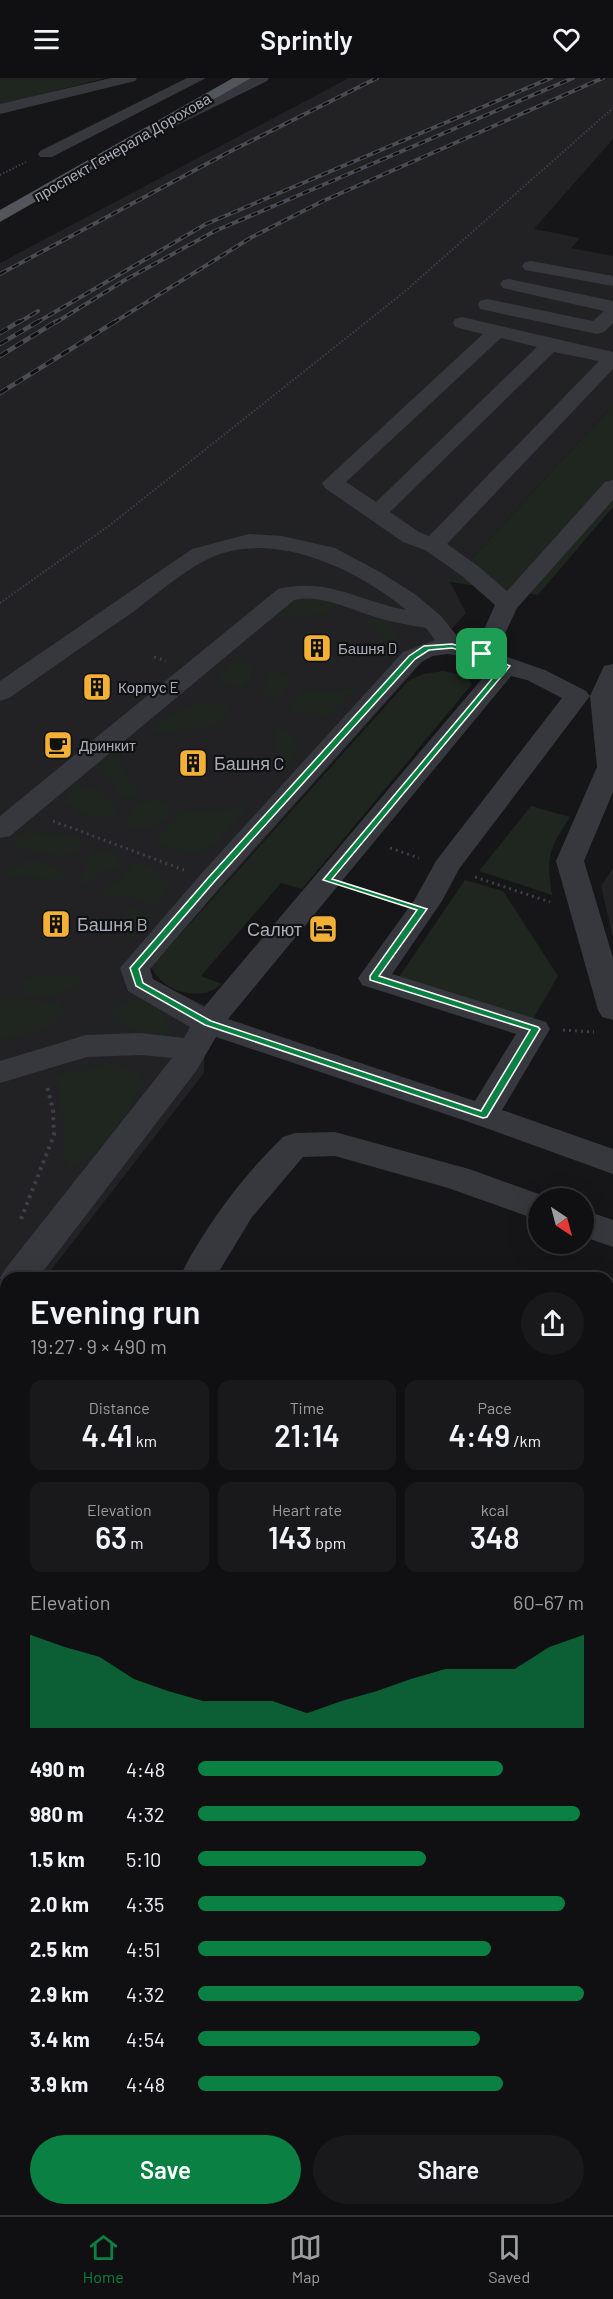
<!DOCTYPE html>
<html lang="en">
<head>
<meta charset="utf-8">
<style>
  body { margin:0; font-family:Barlow,sans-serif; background:#19191b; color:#f1f3f6; height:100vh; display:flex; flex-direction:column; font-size:22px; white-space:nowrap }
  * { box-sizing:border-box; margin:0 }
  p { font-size:20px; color:#9c9d9f }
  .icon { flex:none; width:33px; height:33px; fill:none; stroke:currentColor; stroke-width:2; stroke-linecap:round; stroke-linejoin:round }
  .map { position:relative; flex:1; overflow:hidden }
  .side { position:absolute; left:0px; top:1194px; width:614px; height:944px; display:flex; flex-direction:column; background:#101012; border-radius:18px 18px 0 0; box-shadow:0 6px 24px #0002,0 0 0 2px #303032 }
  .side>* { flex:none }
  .needle { width:39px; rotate:144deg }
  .buttons { position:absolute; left:528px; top:1110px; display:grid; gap:12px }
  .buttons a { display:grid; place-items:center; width:66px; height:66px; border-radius:50%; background:#101012; box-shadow:0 6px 24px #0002,0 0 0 2px #303032; font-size:30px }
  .pin { position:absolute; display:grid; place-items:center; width:51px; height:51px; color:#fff; margin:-26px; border-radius:12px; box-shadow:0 3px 9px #0006 }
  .round { display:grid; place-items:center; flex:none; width:63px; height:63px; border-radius:32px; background:#19191b }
  .head { display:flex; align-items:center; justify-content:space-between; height:102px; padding:0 30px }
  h1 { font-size:33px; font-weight:600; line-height:45px }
  .figures { display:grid; grid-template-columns:repeat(3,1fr); gap:9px; height:102px; padding:6px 30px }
  .figures div { display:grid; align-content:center; border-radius:12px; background:#19191b; text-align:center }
  .figures b { font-size:30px; font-weight:600 }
  .figures small { font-size:16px; font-weight:400 }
  .figures p { font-size:16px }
  .chart { height:168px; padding:12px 30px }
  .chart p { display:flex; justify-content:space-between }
  .chart svg { width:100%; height:108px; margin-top:6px; fill:#0b8043; opacity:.7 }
  .cta { display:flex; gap:12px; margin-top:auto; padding:12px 30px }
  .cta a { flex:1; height:69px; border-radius:36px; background:#0b8043; color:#fff; font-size:24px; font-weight:600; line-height:69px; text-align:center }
  .cta a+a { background:#19191b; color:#f1f3f6 }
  ul { padding:0 30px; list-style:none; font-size:20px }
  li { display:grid; grid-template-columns:96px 72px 1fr; align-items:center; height:45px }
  li i { height:15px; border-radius:8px; background:#0b8043 }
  header { display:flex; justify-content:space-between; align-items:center; height:78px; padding:0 30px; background:#101012; font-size:27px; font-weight:600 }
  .tab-bar { display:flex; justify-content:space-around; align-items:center; height:84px; border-top:2px solid #303032; background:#101012; font-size:16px; color:#9c9d9f }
  .tab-bar a { display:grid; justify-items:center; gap:3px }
  .tab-bar .current { color:#0b8043 }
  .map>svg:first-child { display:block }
</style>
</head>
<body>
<header><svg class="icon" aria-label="menu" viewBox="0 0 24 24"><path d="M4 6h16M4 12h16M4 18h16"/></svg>Sprintly<svg class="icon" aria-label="heart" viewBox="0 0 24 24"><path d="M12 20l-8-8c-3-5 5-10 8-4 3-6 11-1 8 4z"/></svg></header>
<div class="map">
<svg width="613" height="2137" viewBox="0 0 613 2137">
  <rect width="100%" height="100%" fill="#161618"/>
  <!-- built -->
  <path fill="#222225" d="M 349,0 L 613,0 L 613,61 L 534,151 L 580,160 L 571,170 L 613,178 L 613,327 L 450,504 L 466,535 L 147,893 L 153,903 L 206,928 L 204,995 L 45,1200 L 6,1200 L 6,1232 L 0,1235 L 0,185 Z
    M 613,790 L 613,860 L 601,808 Z
    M 0,1494 L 6,1498 L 6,1884 L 0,1881 Z
    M 608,1808 L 613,1811 L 613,2137 L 554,2137 L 543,2132 L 608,2132 Z"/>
  <!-- green -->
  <path fill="#1e261f" d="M 0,0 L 105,0 L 0,27 Z
    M 613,327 L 613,429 L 538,517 L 450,504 Z
    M 296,519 L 339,521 L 327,536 L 279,539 L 276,535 Z
    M 372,539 L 380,540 L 397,554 L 398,565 L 395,577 L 383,581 L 379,577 L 387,567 L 383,559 L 366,542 Z
    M 236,582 L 252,588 L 250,601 L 241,610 L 222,605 L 219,598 Z
    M 443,593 L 466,598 L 472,606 L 302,811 L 281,805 L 201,898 L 222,906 C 217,909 211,914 205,915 C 184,919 160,908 151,889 L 408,603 L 423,596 Z
    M 269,595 L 280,595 L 290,600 L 290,604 L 280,619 L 269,619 L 259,611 L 268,603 L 267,597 Z
    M 357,609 L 328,639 L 290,631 L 295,621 L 305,613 L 328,615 Z
    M 207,624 L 217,625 L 229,631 L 227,638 L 215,648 L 150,656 C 157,641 190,626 207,624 Z
    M 274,647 C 302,656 300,669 287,692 L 280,694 L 282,684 C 276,675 272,671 277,659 L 273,654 Z
    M 113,669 L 119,671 L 122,693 L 139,712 L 138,717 C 116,730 119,708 110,700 C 104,696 98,693 94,688 Z
    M 75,706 L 101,713 L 118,732 C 106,747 77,736 66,724 L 66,717 Z
    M 158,721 L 169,727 L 171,731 C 166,747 149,751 134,751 L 129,748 C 123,731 144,723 158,721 Z
    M 248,728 C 213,770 211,786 153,764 L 181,734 L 218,733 Z
    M 531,728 L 570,739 C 549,771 546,779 552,817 L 479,793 Z
    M 28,755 L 78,758 L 84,767 C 67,786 42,774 19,770 L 15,765 L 16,758 Z
    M 98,772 C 110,773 118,774 121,788 L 98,796 L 84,809 L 76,805 L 85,794 L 88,779 Z
    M 29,782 C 42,782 61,789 68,799 L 61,802 L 3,797 Z
    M 135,785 L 151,788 L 169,806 L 159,827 L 150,827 L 128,817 L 103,819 L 101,812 L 120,803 Z
    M 465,802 L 503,813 L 558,898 L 533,941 L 399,899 Z
    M 132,829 L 150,837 L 138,855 L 127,865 L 125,832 Z
    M 77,897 L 82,902 L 79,907 C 66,915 38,924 24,915 L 22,909 L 25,903 L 40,898 Z
    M 14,919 L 60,926 L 65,934 C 49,952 24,960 0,961 L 0,922 Z
    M 144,922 C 160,927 167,939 171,955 C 144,957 134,953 112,938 L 112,933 L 125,924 Z
    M 113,985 L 133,992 L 145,1004 C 125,1037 105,1077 68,1091 L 63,1081 L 64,1043 L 56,1000 L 68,995 Z
    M 6,1291 L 6,1390 L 0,1394 L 0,1295 Z
    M 613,1650 L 613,1790 L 608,1789 L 608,1652 Z"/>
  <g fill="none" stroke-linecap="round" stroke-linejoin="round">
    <!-- path-far3 -->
    <path stroke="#3d3f44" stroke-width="2" stroke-dasharray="1.5 2" stroke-linecap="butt" d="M 0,97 L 26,84
      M 0,525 L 110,447 L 403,215 L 613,30"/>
    <!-- path-far2 -->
    <path stroke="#3d3f44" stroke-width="3" stroke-dasharray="2 4" stroke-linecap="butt" d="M 154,579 L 166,583
      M 53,743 L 184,792
      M 390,770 L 419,780
      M 475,799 L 550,824
      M 357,811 L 396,822
      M 563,952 L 594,954"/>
    <!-- path-far1 -->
    <path stroke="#3d3f44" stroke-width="4" stroke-dasharray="3 4.5" stroke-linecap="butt" d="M 21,1141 L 54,1057 L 53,1032 L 47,1008
      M 608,1297 L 613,1299
      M 0,1408 L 6,1405
      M 0,1432 L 6,1436"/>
    <!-- path -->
    <path stroke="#3d3f44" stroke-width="5" stroke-dasharray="4 6" stroke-linecap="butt" d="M 608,1638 L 613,1636"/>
    <!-- minor -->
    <path fill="#37383d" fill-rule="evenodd" d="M 111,0 L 137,0 L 135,3 L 0,36 L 0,26 Z
      M 187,0 L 206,0 L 52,79 L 40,79 L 38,76 L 40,73 Z
      M 250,0 L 269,0 L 267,3 L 151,60 L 145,62 L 137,57 L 139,54 Z
      M 531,183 L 613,198 L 613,208 L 525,192 L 522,188 L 525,184 Z
      M 509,201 L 613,223 L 613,245 L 604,254 L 597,256 L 480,231 L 478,227 L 480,223 L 487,221 L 593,243 L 604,233 L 503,210 L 500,206 L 503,202 Z
      M 462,239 L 613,274 L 613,291 L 447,466 L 478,488 L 507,513 L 605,404 L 613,402 L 613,422 L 517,530 L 496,575 L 545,592 L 586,613 L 590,618 L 604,588 L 613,586 L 613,714 L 584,783 L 613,880 L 613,942 L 602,939 L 598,932 L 556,783 L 597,689 L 590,618 L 459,791 L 442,823 L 392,896 L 546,944 L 550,951 L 502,1032 L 613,1071 L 613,1096 L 472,1045 L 216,959 L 196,993 L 38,1200 L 6,1200 L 6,1210 L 0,1200 L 6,1190 L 172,980 L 141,977 L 87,979 L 0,1005 L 0,983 L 86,957 L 141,955 L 184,960 L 190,949 L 128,913 L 120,890 L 201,796 L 403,574 L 435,562 L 426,550 C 409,547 392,544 375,539 C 348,531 322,516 294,522 L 10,758 L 0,760 L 0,738 L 278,511 C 328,499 359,523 406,532 C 357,491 271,450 208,481 C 185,492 154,518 133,534 C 91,563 50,591 9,620 L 0,623 L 0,603 L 192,471 L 249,456 L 282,458 L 335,470 L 380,494 L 416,517 L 441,538 L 461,563 L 477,567 L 495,527 L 462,498 L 425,472 L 403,464 L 325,410 L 322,405 L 483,256 L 455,249 L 453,245 L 455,241 ZM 501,260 L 537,269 L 376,424 L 346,404 ZM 554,274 L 599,283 L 429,458 L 419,454 L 390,434 ZM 447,576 L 461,578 L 491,590 L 204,929 L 153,901 L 150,891 L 221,808 L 421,584 L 433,578 ZM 511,598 L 527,602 L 562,620 L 436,783 L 415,821 L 358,900 L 362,907 L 516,956 L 475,1023 L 228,941 Z
      M 335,1054 L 469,1091 L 550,1120 L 538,1120 L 538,1142 L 448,1110 L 335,1078 L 303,1079 L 252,1139 L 215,1200 L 179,1200 C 206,1147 241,1100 283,1059 L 295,1055 Z
      M 584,1132 L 613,1142 L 613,1169 L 584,1159 Z
      M 613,1414 L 613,1458 L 608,1460 L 608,1416 Z
      M 0,1491 L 6,1493 L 6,1531 L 0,1529 Z
      M 608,1495 L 613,1497 L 613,1534 L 608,1532 Z
      M 608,1539 L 613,1541 L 613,1580 L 608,1578 Z
      M 608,1789 L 613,1791 L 613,1837 L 608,1835 Z"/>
    <!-- major -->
    <path fill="#53555c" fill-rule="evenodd" d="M 233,0 L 251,0 L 0,144 L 0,132 Z
      M 0,1896 L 6,1898 L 6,1946 L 0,1944 Z
      M 0,2089 L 6,2091 L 6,2132 L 83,2132 L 86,2137 L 0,2137 Z
      M 613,2092 L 613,2137 L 590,2136 L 588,2132 L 608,2132 L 608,2093 Z"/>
    <!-- rail-far2 casing -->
    <g stroke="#4a4c52" stroke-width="4">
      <path id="rail-far2" d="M 0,196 L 229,74 L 377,0
        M 18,245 L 38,233
        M 36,245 L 206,146 L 551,0
        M 55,245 L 125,202 L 215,153 L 573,0
        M 113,245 L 252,159 L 323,123 L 603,0"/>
    </g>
    <!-- rail-far1 casing -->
    <g stroke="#4a4c52" stroke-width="4.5">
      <path id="rail-far1" d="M 0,255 L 20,243
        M 0,266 L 39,243
        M 0,278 L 57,243
        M 0,315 L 116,243"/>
    </g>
    <!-- rail casing -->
    <g stroke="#4a4c52" stroke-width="8">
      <path id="rail" d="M 0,1548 L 6,1553
        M 0,1590 L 6,1594
        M 0,1762 L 6,1764
        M 0,1834 L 6,1837
        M 0,1858 L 6,1860
        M 608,1910 L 613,1913
        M 608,1949 L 613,1952
        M 0,1954 L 6,1957
        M 0,1988 L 6,1991
        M 608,2027 L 613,2030
        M 608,2124 L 613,2127
        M 338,2132 L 349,2137
        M 412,2132 L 421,2137"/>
    </g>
    <!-- rail-far2 -->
    <use href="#rail-far2" stroke="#111113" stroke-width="2" stroke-dasharray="7" stroke-linecap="butt"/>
    <!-- rail-far1 -->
    <use href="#rail-far1" stroke="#111113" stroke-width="3" stroke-dasharray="9" stroke-linecap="butt"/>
    <!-- rail -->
    <use href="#rail" stroke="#111113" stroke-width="6" stroke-dasharray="19" stroke-linecap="butt"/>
  </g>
  <!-- route -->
  <path fill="#0b8043" stroke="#fff" stroke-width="1.5" fill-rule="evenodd" d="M 452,566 L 485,575 L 510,588 L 332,801 L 427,831 L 379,898 L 538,949 L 540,951 L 487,1039 L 483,1040 L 205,947 L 136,908 L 130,890 L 208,800 L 409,578 L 424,568 ZM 452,570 L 480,578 L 502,589 L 323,802 L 417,832 L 370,898 L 370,902 L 530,952 L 481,1033 L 211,943 L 143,905 L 139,891 L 214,804 L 415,581 L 429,572 Z"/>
  <!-- icons -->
  <defs>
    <g id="building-square" transform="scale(1.5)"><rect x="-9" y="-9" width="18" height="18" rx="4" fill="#f2b134" stroke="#111113"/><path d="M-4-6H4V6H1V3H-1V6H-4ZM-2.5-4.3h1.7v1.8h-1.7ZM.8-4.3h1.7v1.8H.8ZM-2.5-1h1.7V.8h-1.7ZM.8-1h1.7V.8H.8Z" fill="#111"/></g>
    <g id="cafe-square" transform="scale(1.5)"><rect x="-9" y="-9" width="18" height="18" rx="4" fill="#f2b134" stroke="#111113"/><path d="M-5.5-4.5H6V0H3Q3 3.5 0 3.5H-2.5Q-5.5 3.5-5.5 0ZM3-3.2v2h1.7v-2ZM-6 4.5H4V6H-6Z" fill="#111"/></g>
    <g id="hotel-square" transform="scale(1.5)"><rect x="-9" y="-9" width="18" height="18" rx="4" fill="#f2b134" stroke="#111113"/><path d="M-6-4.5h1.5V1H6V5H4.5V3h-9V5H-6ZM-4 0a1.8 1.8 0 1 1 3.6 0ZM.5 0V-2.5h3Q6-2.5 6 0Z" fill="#111"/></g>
  </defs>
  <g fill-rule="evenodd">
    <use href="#building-square" x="317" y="570"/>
    <use href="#building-square" x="97" y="609"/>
    <use href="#cafe-square" x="58" y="667"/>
    <use href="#building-square" x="193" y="685"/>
    <use href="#building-square" x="56" y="846"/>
    <use href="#hotel-square" x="323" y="851"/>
  </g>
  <g text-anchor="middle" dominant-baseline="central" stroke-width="4.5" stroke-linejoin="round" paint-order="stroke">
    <!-- far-street labels -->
    <g font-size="15" fill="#a8adb8" stroke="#111113">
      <text transform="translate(122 69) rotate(-30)">проспект Генерала Дорохова</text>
    </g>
    <!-- far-poi labels -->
    <g font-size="15" fill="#a8adb8" stroke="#111113" text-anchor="start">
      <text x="338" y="570">Башня D</text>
      <text x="118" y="609">Корпус E</text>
      <text x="79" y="667">Дринкит</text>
    </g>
    <!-- poi labels -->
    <g font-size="18" fill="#a8adb8" stroke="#111113" text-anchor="start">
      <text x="214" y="685">Башня C</text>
      <text x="77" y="846">Башня B</text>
      <text x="302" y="851" text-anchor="end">Салют</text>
    </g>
  </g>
</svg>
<div class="buttons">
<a><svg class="needle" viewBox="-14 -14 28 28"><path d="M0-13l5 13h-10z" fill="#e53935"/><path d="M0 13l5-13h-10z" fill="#9c9d9f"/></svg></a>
</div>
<div class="pin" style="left:482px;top:576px;background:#1e9e55"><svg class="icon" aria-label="arrive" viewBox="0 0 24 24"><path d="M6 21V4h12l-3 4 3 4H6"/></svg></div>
<section class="side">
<div class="head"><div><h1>Evening run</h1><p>19:27 · 9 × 490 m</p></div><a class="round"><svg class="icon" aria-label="share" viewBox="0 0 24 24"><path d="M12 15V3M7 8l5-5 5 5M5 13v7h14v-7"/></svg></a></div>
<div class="figures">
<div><p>Distance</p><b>4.41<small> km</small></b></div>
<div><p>Time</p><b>21:14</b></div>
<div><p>Pace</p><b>4:49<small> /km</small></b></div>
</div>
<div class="figures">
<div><p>Elevation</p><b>63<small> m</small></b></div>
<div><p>Heart rate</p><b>143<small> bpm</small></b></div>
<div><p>kcal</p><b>348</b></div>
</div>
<div class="chart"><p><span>Elevation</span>60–67 m</p>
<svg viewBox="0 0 160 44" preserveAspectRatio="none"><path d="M0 44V6L10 11L20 15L30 24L40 29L50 33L60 33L70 33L80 38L90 33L100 29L110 24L120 20L130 20L140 20L150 11L160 6V44z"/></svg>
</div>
<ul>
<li><b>490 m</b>4:48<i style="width:79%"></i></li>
<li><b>980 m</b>4:32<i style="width:99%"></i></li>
<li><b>1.5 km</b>5:10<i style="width:59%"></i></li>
<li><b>2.0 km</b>4:35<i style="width:95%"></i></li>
<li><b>2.5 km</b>4:51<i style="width:76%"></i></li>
<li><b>2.9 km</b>4:32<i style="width:100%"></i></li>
<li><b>3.4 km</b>4:54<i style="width:73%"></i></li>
<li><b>3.9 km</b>4:48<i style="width:79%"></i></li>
</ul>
<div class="cta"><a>Save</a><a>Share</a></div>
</section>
</div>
<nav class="tab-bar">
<a class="current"><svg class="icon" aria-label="home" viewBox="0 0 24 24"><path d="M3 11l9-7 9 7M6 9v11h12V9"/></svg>Home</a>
<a><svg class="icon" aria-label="map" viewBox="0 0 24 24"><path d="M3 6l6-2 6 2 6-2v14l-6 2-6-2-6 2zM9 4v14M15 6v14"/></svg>Map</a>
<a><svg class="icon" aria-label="saved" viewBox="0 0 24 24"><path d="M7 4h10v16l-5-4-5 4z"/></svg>Saved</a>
</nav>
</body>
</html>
